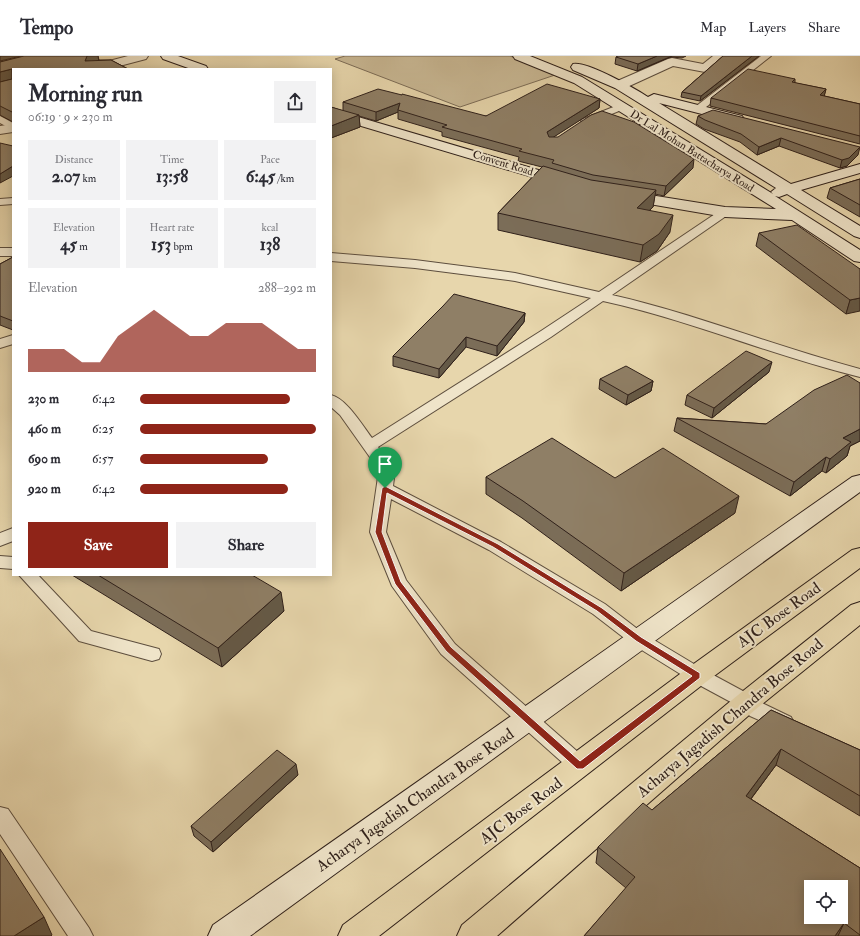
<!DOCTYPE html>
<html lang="en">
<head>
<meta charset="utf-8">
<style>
  body { margin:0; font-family:"IM FELL Double Pica",serif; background:#f2f2f3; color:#2b2b33; height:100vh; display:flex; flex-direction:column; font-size:15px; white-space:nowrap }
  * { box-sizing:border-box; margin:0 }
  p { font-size:13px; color:#7c7c81 }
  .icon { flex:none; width:22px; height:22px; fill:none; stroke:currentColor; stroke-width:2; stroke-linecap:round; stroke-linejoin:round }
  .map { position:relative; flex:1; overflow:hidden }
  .panel { position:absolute; left:12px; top:12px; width:320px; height:508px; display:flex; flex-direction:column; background:#fff; border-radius:0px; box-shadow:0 2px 10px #0003 }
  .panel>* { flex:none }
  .fabs { position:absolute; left:804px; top:824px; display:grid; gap:8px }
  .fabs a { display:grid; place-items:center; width:44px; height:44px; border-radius:0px; background:#fff; box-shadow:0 2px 10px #0003; font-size:20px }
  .pin { position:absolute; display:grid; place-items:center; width:34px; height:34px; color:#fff; margin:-41px -17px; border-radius:50% 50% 50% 0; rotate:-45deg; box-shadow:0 0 4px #0007 }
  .pin .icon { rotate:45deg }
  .round { display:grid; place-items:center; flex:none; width:42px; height:42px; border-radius:0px; background:#f2f2f3 }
  .head { display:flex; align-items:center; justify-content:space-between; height:68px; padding:0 16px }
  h1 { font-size:22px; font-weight:700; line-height:30px }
  .metrics { display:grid; grid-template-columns:repeat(3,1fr); gap:6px; height:68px; padding:4px 16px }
  .metrics div { display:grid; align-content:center; border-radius:0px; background:#f2f2f3; text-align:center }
  .metrics b { font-size:17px; font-weight:700 }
  .metrics small { font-size:11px; font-weight:400 }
  .metrics p { font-size:11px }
  .chart { height:112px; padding:8px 16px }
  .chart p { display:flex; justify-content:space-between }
  .chart svg { width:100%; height:72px; margin-top:4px; fill:#8f2418; opacity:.7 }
  .primary-button { display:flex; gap:8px; margin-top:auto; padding:8px 16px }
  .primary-button a { flex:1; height:46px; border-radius:0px; background:#8f2418; color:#fff; font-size:16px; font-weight:700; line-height:46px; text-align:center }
  .primary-button a+a { background:#f2f2f3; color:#2b2b33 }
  ul { padding:0 16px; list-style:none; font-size:13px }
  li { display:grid; grid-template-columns:64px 48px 1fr; align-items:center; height:30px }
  li i { height:10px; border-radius:5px; background:#8f2418 }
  header { display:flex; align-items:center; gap:24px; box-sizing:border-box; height:56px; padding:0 20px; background:#fff; border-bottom:1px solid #e1e1e2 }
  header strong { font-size:19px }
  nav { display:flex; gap:22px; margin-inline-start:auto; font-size:14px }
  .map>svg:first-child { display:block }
</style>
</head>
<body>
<header>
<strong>Tempo</strong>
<nav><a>Map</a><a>Layers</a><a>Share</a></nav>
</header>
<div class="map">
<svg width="860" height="880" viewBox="0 0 860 880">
  <rect width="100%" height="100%" fill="#e7d6ac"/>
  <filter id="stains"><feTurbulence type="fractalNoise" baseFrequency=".005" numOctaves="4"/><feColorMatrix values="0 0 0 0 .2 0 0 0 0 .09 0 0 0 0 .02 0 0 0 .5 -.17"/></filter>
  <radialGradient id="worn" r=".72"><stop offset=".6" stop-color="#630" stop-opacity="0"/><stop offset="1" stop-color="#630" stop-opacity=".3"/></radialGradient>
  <!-- green -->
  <path fill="#c8b793" stroke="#7c6c56" d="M 345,0 L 510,0 L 558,18 L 460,51 L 335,3 Z"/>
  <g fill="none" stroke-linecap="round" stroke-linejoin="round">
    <!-- lane casing -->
    <g stroke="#5d4e3e" stroke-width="2">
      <path id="lane" d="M 761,0 L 771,0 L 701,55 L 695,55 L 693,53 L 695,51 Z
        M 621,48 L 626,51 L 624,53 L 589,67 L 586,68 L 581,65 L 583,63 Z
        M 0,60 L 13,67 L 13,74 L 0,67 Z
        M 13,142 L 13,148 L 0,149 L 0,143 Z
        M 725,153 L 729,154 L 731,156 L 729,158 L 612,239 C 696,258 776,291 860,313 L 860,321 C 773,300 690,264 603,245 L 551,281 L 378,391 L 395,414 L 393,430 L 501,486 L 605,548 L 644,578 L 704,614 L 754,641 L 764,648 L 791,661 L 794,667 L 791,673 L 784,675 L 750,660 L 740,651 L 690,624 L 632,588 L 593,558 L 489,494 L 391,443 L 386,476 L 406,524 L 455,588 L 587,704 L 590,710 L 587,716 L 580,719 L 573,716 L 441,598 L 392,530 L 370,476 L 379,414 L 340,359 L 331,351 L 331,339 C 347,343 362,369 372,382 L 541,275 L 591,242 L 515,225 L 415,212 L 331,205 L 331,197 L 415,204 L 515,217 L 599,236 L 721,154 Z
        M 0,192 L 13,192 L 13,200 L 0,200 Z
        M 13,279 L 13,288 L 0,292 L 0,283 Z
        M 13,472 L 13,485 L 0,490 L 0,477 Z
        M 0,500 L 13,501 L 13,513 L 0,512 Z
        M 19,519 L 38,519 L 91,575 L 159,593 L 161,598 L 159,603 L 152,605 L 79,585 Z
        M 0,751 L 8,753 L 89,872 L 93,880 L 68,880 L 0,778 Z"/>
    </g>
    <!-- street casing -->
    <g stroke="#5d4e3e" stroke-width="2">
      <path id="street" d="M 128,0 L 148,0 L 146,3 L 108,13 L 88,13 L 90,10 Z
        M 713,0 L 727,0 L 709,15 L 705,16 L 673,10 L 625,32 L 615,32 L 614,29 L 615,26 L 668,3 L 672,2 L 703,8 Z
        M 13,68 L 13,76 L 0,78 L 0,70 Z"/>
    </g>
    <!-- secondary casing -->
    <g stroke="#2f201a" stroke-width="2">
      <path id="secondary" d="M 161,0 L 178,0 L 206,10 L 208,13 L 191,13 L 163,3 Z
        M 513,0 L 530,0 L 582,21 L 773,138 L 771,136 L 776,132 L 615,32 L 573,14 L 571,11 L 573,8 C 587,5 634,32 648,41 L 654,38 L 742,60 L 744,63 L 742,66 L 737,67 L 659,47 L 791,128 L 860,108 L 860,117 L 801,134 L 860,170 L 860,182 L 854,180 L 787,138 L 779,141 L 775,140 L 860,194 L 860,206 L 854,205 L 792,164 L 725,161 L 620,143 L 617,140 L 620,137 L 625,135 L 725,151 L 776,153 L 574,27 L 515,3 Z
        M 331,53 L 569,123 L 571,126 L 569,129 L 564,130 L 559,129 L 331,61 Z
        M 860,419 L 860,436 C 656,583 454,732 250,880 L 208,880 L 213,869 C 426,720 639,570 852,421 Z"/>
    </g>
    <!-- primary casing -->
    <g stroke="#2f201a" stroke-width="2">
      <path id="primary" d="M 860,492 L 860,512 L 706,626 L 379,880 L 338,880 L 343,869 L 688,612 L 852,494 Z
        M 860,546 L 860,569 L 756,653 L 497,880 L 457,880 L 462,869 L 738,639 L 851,549 Z"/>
    </g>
    <!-- lane -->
    <use href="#lane" fill="#efe4c9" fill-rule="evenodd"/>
    <!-- street -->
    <use href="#street" fill="#efe4c9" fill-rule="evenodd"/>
    <!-- secondary -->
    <use href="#secondary" fill="#efe4c9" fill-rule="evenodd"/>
    <!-- primary -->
    <use href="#primary" fill="#e7d6ac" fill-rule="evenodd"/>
  </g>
  <!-- wall -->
  <path fill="#7b6d58" stroke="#2f201a" d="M 24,0 L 98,0 L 99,4 L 111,4 L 128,13 L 13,13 L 13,66 L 0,59 L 0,26 L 12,23 L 0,26 L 0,6 Z
    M 618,0 L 686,0 L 682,2 L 672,1 L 668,2 L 637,15 L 615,8 L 616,1 Z
    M 723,0 L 759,0 L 700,45 L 681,41 L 682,36 Z
    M 795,23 L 795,27 L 826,33 L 824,40 L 860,48 L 860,88 L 710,50 L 711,42 Z
    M 600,43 L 599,52 L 553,81 L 693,112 L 664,140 L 655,138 L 653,151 L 650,154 L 670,176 L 657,195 L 640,206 L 498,174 L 498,157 L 542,111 L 518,105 L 519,101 L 442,80 L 442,76 L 398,63 L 398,56 L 376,65 L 359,60 L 360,71 L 331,82 L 331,51 L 343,55 L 343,46 L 486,60 Z
    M 698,60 L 858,99 L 847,110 L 840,112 L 779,90 L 757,99 L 740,86 L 704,73 L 696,68 Z
    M 860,123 L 860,161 L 827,142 L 830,132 Z
    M 759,177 L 860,213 L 846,258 L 756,190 Z
    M 13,201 L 13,274 L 0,269 L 0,208 Z
    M 525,257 L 524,266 L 497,300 L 466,291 L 439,322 L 393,310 L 393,300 Z
    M 769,316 L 712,362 L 685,349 L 687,339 Z
    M 600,323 L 653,325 L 651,335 L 626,349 L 599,333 Z
    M 860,327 L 860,385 L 850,390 L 847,400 L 826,417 L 822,415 L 790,440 L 674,375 L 677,362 L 766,368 Z
    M 486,421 L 735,457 L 621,535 L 522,462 L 486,438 Z
    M 72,519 L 252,519 L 284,555 L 222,611 Z
    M 771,654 L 860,694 L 860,760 L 776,709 L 751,743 L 860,812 L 860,880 L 584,880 L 626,832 L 596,807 L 598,791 L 652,754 Z
    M 298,719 L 213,796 L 194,780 L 191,770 Z"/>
  <!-- shaded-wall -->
  <path fill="#645947" stroke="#2f201a" d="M 0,0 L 21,0 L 0,5 Z
    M 87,0 L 98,0 L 99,6 L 85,5 Z
    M 657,0 L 672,0 L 637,15 L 638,8 Z
    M 752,0 L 759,0 L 700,45 L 701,40 Z
    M 12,13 L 13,23 L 0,26 L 0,16 Z
    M 826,33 L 824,41 L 820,39 Z
    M 600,43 L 599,52 L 546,86 L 547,76 Z
    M 400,47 L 398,54 L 398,56 L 376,65 L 376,56 Z
    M 359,59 L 360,71 L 331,82 L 331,70 Z
    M 781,82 L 779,90 L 757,99 L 759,91 Z
    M 860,91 L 858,99 L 847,110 L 840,112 L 842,104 Z
    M 694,103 L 693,112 L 664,140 L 666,130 Z
    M 13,110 L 13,120 L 0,127 L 0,118 Z
    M 656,134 L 653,151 L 635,168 L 637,152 Z
    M 673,159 L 670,176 L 657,195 L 640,206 L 643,189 Z
    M 860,242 L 860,255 L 846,258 L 850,244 Z
    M 525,257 L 524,266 L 497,300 L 497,290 Z
    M 466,281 L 466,291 L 439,322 L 439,313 Z
    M 772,306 L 769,316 L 712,362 L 714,352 Z
    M 653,325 L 651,335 L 626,349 L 628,339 Z
    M 860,373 L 860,385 L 850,390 L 847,400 L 826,417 L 830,403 L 843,382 Z
    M 826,401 L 822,415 L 790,440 L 794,426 Z
    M 739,440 L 735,457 L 621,535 L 624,517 Z
    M 281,536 L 284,555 L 222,611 L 218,592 Z
    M 781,693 L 776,709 L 741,756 L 746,740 Z
    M 296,708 L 298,719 L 213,796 L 211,786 Z
    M 44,861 L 52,879 L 51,880 L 14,880 Z
    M 844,867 L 838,880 L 835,880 Z"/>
  <!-- building -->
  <path fill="#8f7f66" stroke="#2f201a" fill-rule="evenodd" d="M 24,0 L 87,0 L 85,5 L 111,4 L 128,13 L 13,13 L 13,56 L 12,56 L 0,50 L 0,26 L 12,23 L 12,13 L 0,16 L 0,6 Z
    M 618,0 L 657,0 L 638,8 L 616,1 Z
    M 723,0 L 752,0 L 701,40 L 682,36 Z
    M 748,13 L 795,23 L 792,26 L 826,33 L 820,39 L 860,48 L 860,80 L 711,42 Z
    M 547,28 L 600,43 L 547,76 L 549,81 L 558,81 L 591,59 L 602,55 L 634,66 L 694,103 L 666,130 L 593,119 L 552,107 L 554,104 L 519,95 L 522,93 L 442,71 L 447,69 L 398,54 L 400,47 L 376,56 L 343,46 L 378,33 L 402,39 L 402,38 L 486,60 Z
    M 331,51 L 359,59 L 331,70 Z
    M 713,54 L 860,91 L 849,102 L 842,104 L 781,82 L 759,91 L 741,78 L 705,64 L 698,60 Z
    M 0,87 L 13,90 L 13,110 L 0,118 Z
    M 543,110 L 591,124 L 656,134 L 637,152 L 673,159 L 659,178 L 643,189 L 498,157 Z
    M 860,123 L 860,149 L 830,132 Z
    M 797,169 L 860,213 L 860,242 L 850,244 L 759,177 Z
    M 13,201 L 13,265 L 0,260 L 0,208 Z
    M 454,238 L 525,257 L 497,290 L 466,281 L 439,313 L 393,300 L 443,250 Z
    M 746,295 L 772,306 L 714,352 L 687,339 Z
    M 626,310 L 653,325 L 628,339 L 600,323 Z
    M 847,319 L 860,327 L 860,373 L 843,382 L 851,386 L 830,403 L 826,401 L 794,426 L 677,362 L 766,368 L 814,334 Z
    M 552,382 L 615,422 L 663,392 L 739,440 L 624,517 L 523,445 L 486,421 Z
    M 98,519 L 252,519 L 281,536 L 218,592 Z
    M 771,654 L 860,694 L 860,740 L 781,693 L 746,740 L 860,812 L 860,879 L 844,867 L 835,880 L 584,880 L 635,821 L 598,791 L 643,747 L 652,754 ZM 811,831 L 841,831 L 841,861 L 811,861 Z
    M 277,694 L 296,708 L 211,786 L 191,770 Z
    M 0,793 L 44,861 L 14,880 L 0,880 Z"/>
  <!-- route -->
  <path fill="#8f2418" stroke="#fff" fill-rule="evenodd" d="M 385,430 L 498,488 L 602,552 L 641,581 L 700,617 L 700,622 L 583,713 L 577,713 L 446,595 L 395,528 L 375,476 L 382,432 ZM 387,437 L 493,491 L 597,555 L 636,585 L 692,620 L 580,705 L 451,591 L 401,526 L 382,476 Z"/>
  <g text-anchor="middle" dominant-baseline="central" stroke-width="4" stroke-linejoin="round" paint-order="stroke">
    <!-- far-street labels -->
    <g font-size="11" fill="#2f201a" stroke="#efe4c9">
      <text transform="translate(692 95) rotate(32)">Dr Lal Mohan Battacharya Road</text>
      <text transform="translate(503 107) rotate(17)">Convent Road</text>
    </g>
    <!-- near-street labels -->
    <g font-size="16" fill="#2f201a" stroke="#efe4c9">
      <text transform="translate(779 559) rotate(-36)">AJC Bose Road</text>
      <text transform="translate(730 662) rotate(-40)">Acharya Jagadish Chandra Bose Road</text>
      <text transform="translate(415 744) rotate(-35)">Acharya Jagadish Chandra Bose Road</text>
      <text transform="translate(521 755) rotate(-37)">AJC Bose Road</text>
    </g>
  </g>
  <rect width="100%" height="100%" filter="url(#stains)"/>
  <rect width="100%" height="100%" fill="url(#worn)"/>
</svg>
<div class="fabs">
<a><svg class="icon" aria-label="locate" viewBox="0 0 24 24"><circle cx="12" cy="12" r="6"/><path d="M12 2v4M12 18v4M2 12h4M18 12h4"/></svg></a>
</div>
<div class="pin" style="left:385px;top:432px;background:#1e9e55"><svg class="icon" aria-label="arrive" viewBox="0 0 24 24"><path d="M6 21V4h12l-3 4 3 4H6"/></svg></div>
<section class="panel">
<div class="head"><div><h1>Morning run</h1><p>06:19 · 9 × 230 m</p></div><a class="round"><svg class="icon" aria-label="share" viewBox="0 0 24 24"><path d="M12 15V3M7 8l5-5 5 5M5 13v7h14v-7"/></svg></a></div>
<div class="metrics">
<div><p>Distance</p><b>2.07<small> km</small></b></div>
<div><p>Time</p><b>13:58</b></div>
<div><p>Pace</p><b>6:45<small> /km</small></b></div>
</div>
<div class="metrics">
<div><p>Elevation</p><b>45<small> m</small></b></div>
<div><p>Heart rate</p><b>153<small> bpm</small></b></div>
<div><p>kcal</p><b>138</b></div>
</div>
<div class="chart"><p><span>Elevation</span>288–292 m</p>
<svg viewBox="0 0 160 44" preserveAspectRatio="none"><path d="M0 44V30L10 30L20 30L30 38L40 38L50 22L60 14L70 6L80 14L90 22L100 22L110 14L120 14L130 14L140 22L150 30L160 30V44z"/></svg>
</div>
<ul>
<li><b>230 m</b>6:42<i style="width:85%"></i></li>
<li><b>460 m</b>6:25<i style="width:100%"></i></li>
<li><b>690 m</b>6:57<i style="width:73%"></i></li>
<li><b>920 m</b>6:42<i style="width:84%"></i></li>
</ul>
<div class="primary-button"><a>Save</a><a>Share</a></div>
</section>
</div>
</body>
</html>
